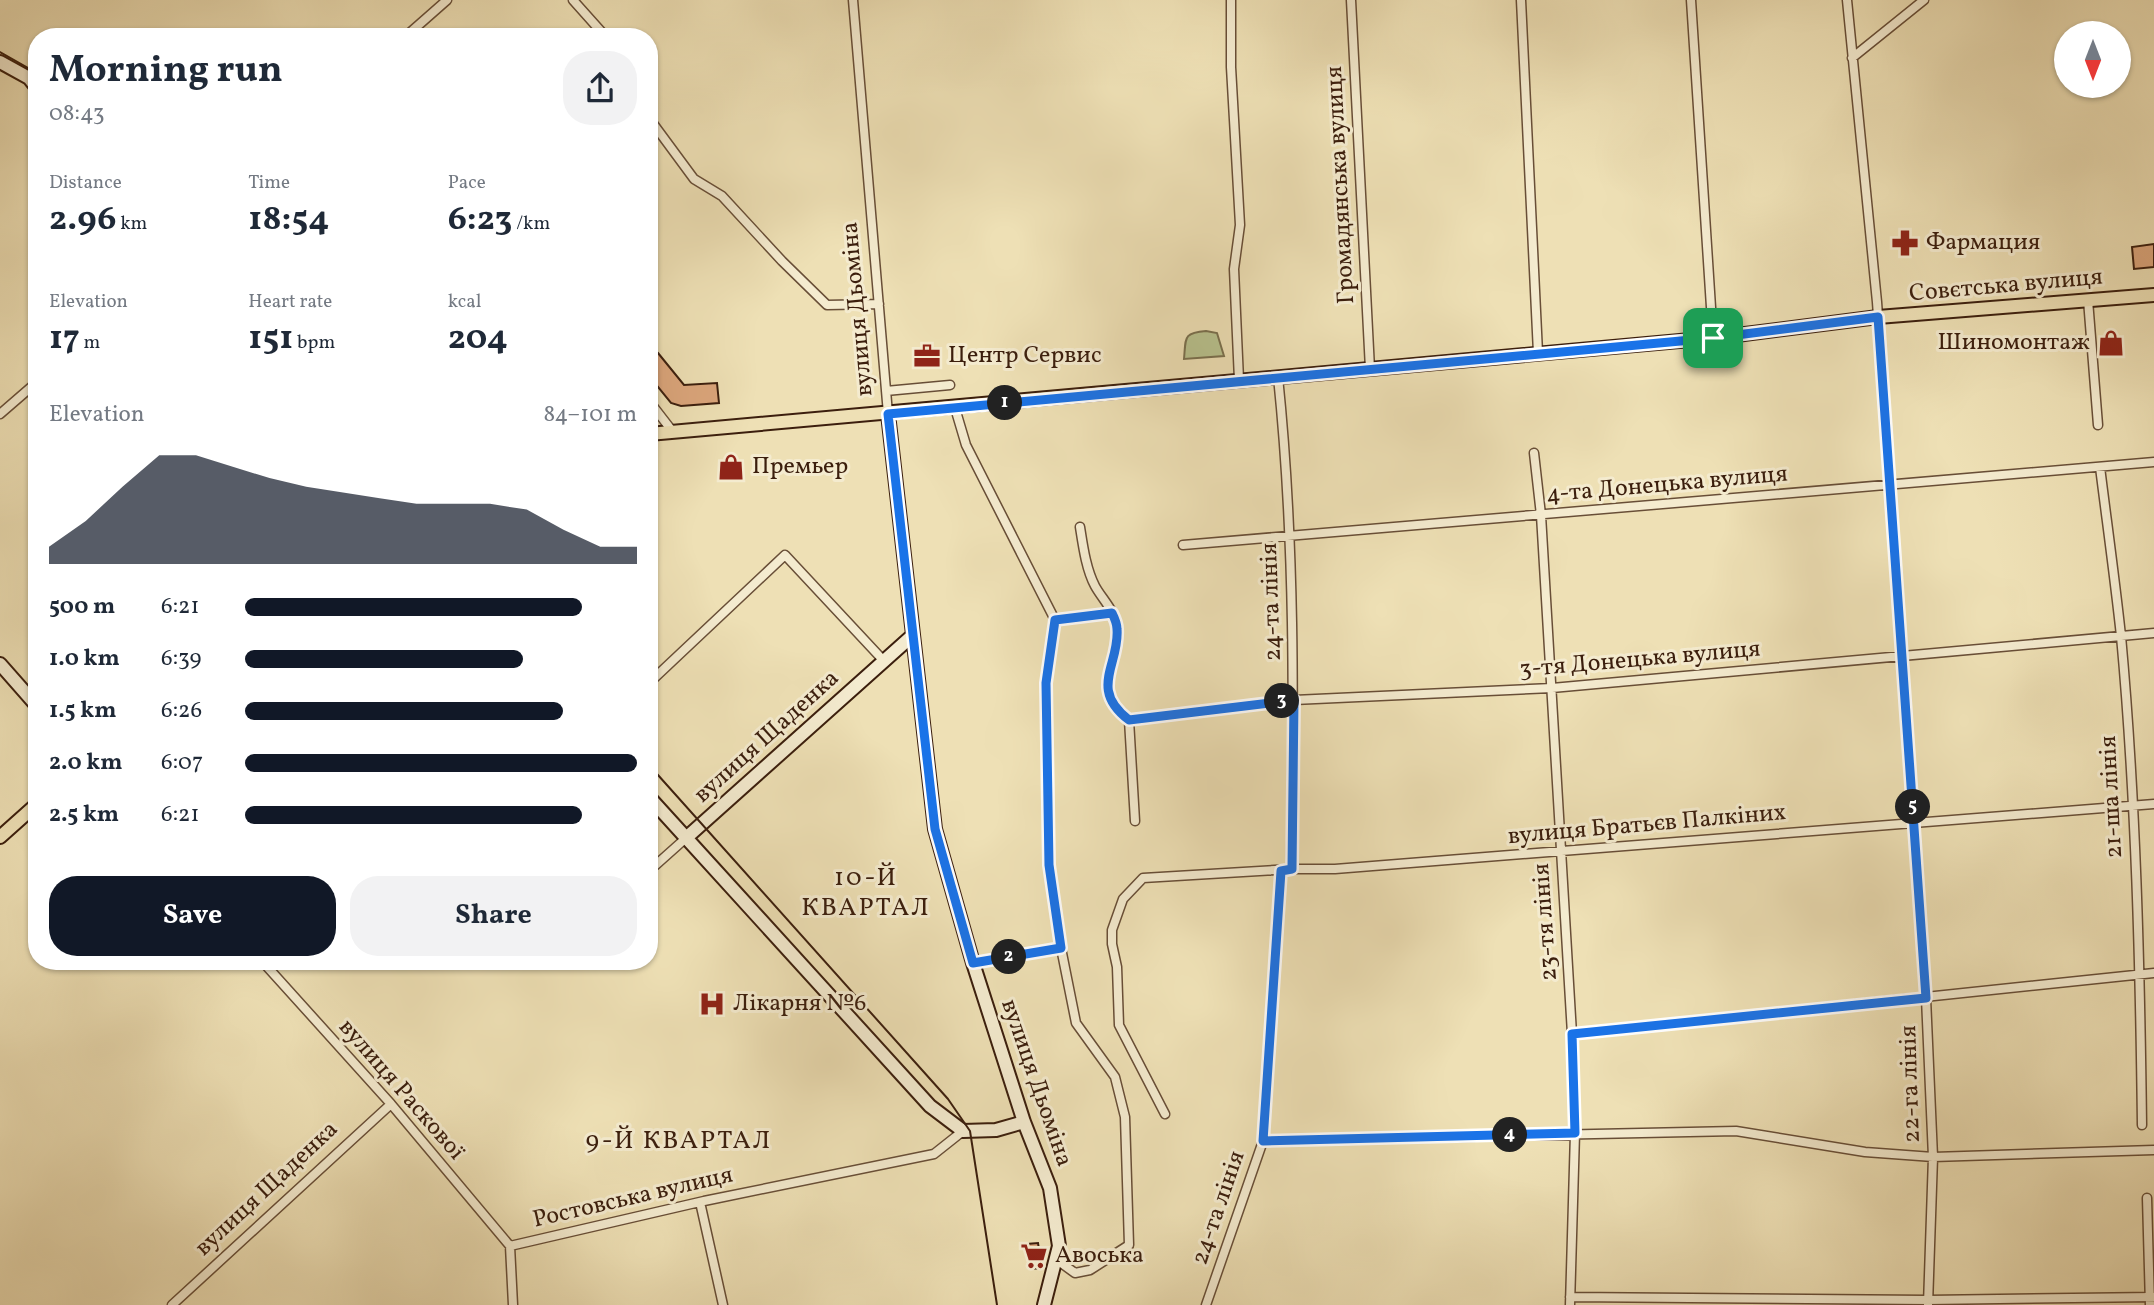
<!DOCTYPE html>
<html lang="en">
<head>
<meta charset="utf-8">
<style>
  body { margin:0; font-family:Vollkorn,serif; background:#f2f2f3; color:#1f2937; height:100vh; display:flex; flex-direction:column; font-size:26px; white-space:nowrap }
  * { box-sizing:border-box; margin:0 }
  p { font-size:23px; color:#747a83 }
  .icon { flex:none; width:38px; height:38px; fill:none; stroke:currentColor; stroke-width:2; stroke-linecap:round; stroke-linejoin:round }
  .map { position:relative; flex:1; overflow:hidden }
  .panel { position:absolute; left:28px; top:28px; width:630px; height:942px; display:flex; flex-direction:column; background:#fff; border-radius:28px; box-shadow:0 2px 5px #0004 }
  .panel>* { flex:none }
  .needle { width:46px; rotate:180deg }
  .buttons { position:absolute; left:2054px; top:21px; display:grid; gap:14px }
  .buttons a { display:grid; place-items:center; width:77px; height:77px; border-radius:50%; background:#fff; box-shadow:0 2px 5px #0004; font-size:35px }
  .pin { position:absolute; display:grid; place-items:center; width:60px; height:60px; color:#fff; margin:-30px; border-radius:14px; box-shadow:0 4px 10px #0006 }
  .km { position:absolute; width:35px; height:35px; margin:-18px; border-radius:50%; background:#222; color:#fff; font-size:19px; line-height:35px; text-align:center }
  .round { display:grid; place-items:center; flex:none; width:74px; height:74px; border-radius:28px; background:#f2f2f3 }
  .head { display:flex; align-items:center; justify-content:space-between; height:119px; padding:0 21px }
  h1 { font-size:38px; font-weight:700; line-height:52px }
  .stats { display:grid; grid-template-columns:repeat(3,1fr); gap:10px; height:119px; padding:7px 21px }
  .stats div { display:grid; align-content:center }
  .stats b { font-size:35px; font-weight:700 }
  .stats small { font-size:19px; font-weight:400 }
  .stats p { font-size:19px }
  .chart { height:196px; padding:14px 21px }
  .chart p { display:flex; justify-content:space-between }
  .chart svg { width:100%; height:126px; margin-top:7px; fill:#111827; opacity:.7 }
  .action { display:flex; gap:14px; margin-top:auto; padding:14px 21px }
  .action a { flex:1; height:80px; border-radius:28px; background:#111827; color:#fff; font-size:28px; font-weight:700; line-height:80px; text-align:center }
  .action a+a { background:#f2f2f3; color:#1f2937 }
  ul { padding:0 21px; list-style:none; font-size:23px }
  li { display:grid; grid-template-columns:112px 84px 1fr; align-items:center; height:52px }
  li i { height:18px; border-radius:9px; background:#111827 }
  .map>svg:first-child { display:block }
</style>
</head>
<body>
<div class="map">
<svg width="2154" height="1305" viewBox="0 0 2154 1305">
  <rect width="100%" height="100%" fill="#eee0b5"/>
  <filter id="stains"><feTurbulence type="fractalNoise" baseFrequency=".00286" numOctaves="4"/><feColorMatrix values="0 0 0 0 .2 0 0 0 0 .09 0 0 0 0 .02 0 0 0 .5 -.17"/></filter>
  <radialGradient id="worn" r=".72"><stop offset=".6" stop-color="#630" stop-opacity="0"/><stop offset="1" stop-color="#630" stop-opacity=".3"/></radialGradient>
  <!-- green -->
  <path fill="#b8c28e" stroke="#7a704e" stroke-width="2" d="M 1206,331 L 1217,333 L 1224,356 L 1184,359 C 1186,337 1183,333 1206,331 Z"/>
  <!-- building -->
  <path fill="#dca67c" stroke="#3b1e0d" stroke-width="2" d="M 2154,244 L 2154,267 L 2134,269 L 2132,247 Z
    M 658,353 L 684,385 L 717,383 L 719,403 L 681,406 L 671,403 L 649,376 L 649,359 Z
    M 1038,1243 L 1042,1268 L 1029,1269 L 1027,1244 Z"/>
  <g fill="none" stroke-linecap="round" stroke-linejoin="round">
    <!-- street casing -->
    <g stroke="#684e37" stroke-width="11">
      <path id="street" d="M 573,0 L 606,37
        M 853,0 L 888,414
        M 1231,0 L 1231,67 L 1240,225 L 1234,269 L 1239,380
        M 1351,0 L 1370,369
        M 1521,0 L 1538,353
        M 1691,0 L 1713,338
        M 1847,0 L 1877,302 L 1926,998 L 1933,1157 L 1928,1305
        M 405,37 L 447,0
        M 1852,58 L 1924,0
        M 649,118 L 694,179 L 722,196 L 782,261 L 827,305 L 879,304
        M 2088,300 L 2098,425
        M 1278,377 C 1295,540 1294,705 1291,869
        M 886,391 L 950,385
        M 649,401 L 673,432
        M 955,408 L 966,445 L 1055,620
        M 0,414 L 37,382
        M 1534,453 L 1541,515 L 1572,1034 L 1575,1133 L 1570,1305
        M 2100,467 C 2107,523 2115,580 2121,636 C 2136,799 2140,962 2142,1125
        M 1080,527 C 1083,546 1086,569 1095,586 C 1102,599 1117,613 1117,629 C 1119,664 1089,690 1129,720 L 1135,821
        M 1183,545 L 2154,462
        M 1055,620 L 1046,683 L 1049,865 L 1061,948 L 1076,1023 L 1115,1077 L 1125,1117 L 1129,1245 L 1090,1270 L 1075,1273 L 1057,1260
        M 1055,620 L 1112,613
        M 649,683 L 785,555 L 883,660
        M 1129,720 L 1294,700 L 1552,688 L 2154,633
        M 649,871 L 686,838
        M 262,961 L 391,1104 L 510,1246
        M 973,963 L 1061,948
        M 1572,1034 L 2154,973
        M 1165,1114 L 1119,1025 L 1117,967 L 1112,944 L 1112,930 L 1123,899 L 1143,878 L 1291,869 L 1335,869 L 2154,804
        M 1263,1141 L 1736,1131 L 1865,1152 L 1933,1157 L 2154,1150
        M 2147,1198 L 2150,1305
        M 700,1202 L 723,1305
        M 510,1246 L 704,1201 L 934,1154 L 963,1131
        M 510,1246 L 513,1305
        M 1570,1297 L 1928,1300 L 2154,1297
        M 172,1305 L 391,1104
        M 1206,1305 L 1263,1141 L 1281,871"/>
    </g>
    <!-- secondary casing -->
    <g stroke="#3b1e0d" stroke-width="16">
      <path id="secondary" d="M 0,62 L 29,78 L 37,88
        M 888,414 L 935,829 L 973,963 L 1024,1122 L 1050,1188 L 1059,1246 L 1044,1305
        M 0,664 L 37,706
        M 649,797 L 930,1106 L 963,1131 L 996,1130 L 1024,1122
        M 686,838 L 913,635"/>
    </g>
    <!-- primary casing -->
    <g stroke="#3b1e0d" stroke-width="16">
      <path id="primary" d="M 649,434 L 1713,338 L 1878,317 L 2154,295
        M 0,837 L 37,804"/>
    </g>
    <!-- street -->
    <use href="#street" stroke="#f4ebcf" stroke-width="8"/>
    <!-- secondary -->
    <use href="#secondary" stroke="#f4ebcf" stroke-width="12"/>
    <!-- primary -->
    <use href="#primary" stroke="#eee0b5" stroke-width="12"/>
    <!-- tram -->
    <path stroke="#3b1e0d" stroke-width="2" d="M 0,52 L 37,73
      M 649,765 L 948,1099 L 970,1131 L 997,1305"/>
  </g>
  <g fill="none" stroke-linecap="round" stroke-linejoin="round">
    <!-- route casing -->
    <g stroke="#fff" stroke-width="14">
      <path id="route" d="M 1878,317 L 1926,998 L 1572,1034 L 1575,1133 L 1263,1141 L 1281,871 L 1292,869 L 1294,700 L 1129,720 C 1088,689 1120,664 1117,629 C 1117,624 1114,617 1112,613 L 1055,620 L 1046,683 L 1049,865 L 1061,948 L 973,963 L 935,829 L 888,414 L 1713,338 Z"/>
    </g>
    <!-- route -->
    <use href="#route" stroke="#1a73e8" stroke-width="9"/>
  </g>
  <!-- icons -->
  <defs>
    <g id="pharmacy-bare" transform="scale(2.1)"><path d="M-2-6h4v4h4v4h-4v4h-4v-4h-4v-4h4Z" fill="#8f2418" stroke="#f4ebcf" stroke-width="2.5" paint-order="stroke"/></g>
    <g id="shop-bare" transform="scale(2.1)"><path d="M-5-2.5h2.3a2.7 3.5 0 0 1 5.4 0H5L5.5 6h-11ZM-1.5-2.5h3a1.5 2.3 0 0 0-3 0Z" fill="#8f2418" stroke="#f4ebcf" stroke-width="2.5" paint-order="stroke"/></g>
    <g id="office-bare" transform="scale(2.1)"><path d="M-6-3h4V-5.5h4V-3h4V5H-6ZM-1-4.5V-3h2v-1.5ZM-6 0V1H6V0Z" fill="#8f2418" stroke="#f4ebcf" stroke-width="2.5" paint-order="stroke"/></g>
    <g id="hospital-bare" transform="scale(2.1)"><path d="M-5-5h3v3.5h4V-5h3V5h-3V1.5h-4V5h-3Z" fill="#8f2418" stroke="#f4ebcf" stroke-width="2.5" paint-order="stroke"/></g>
    <g id="supermarket-bare" transform="scale(2.1)"><path d="M-6-5.5h2.5l.6 2H6L4.5 2H-2.5L-4.4-4H-6ZM-1.5 3.2a1.3 1.3 0 1 0 .1 0ZM3 3.2a1.3 1.3 0 1 0 .1 0Z" fill="#8f2418" stroke="#f4ebcf" stroke-width="2.5" paint-order="stroke"/></g>
  </defs>
  <g fill-rule="evenodd">
    <use href="#pharmacy-bare" x="1905" y="243"/>
    <use href="#shop-bare" x="2111" y="343"/>
    <use href="#office-bare" x="927" y="356"/>
    <use href="#shop-bare" x="731" y="467"/>
    <use href="#hospital-bare" x="712" y="1004"/>
    <use href="#supermarket-bare" x="1034" y="1256"/>
  </g>
  <g text-anchor="middle" dominant-baseline="central" stroke-width="6" stroke-linejoin="round" paint-order="stroke">
    <!-- street labels -->
    <g font-size="24" fill="#3b1e0d" stroke="#f4ebcf">
      <text transform="translate(1341 185) rotate(-93)">Громадянська вулиця</text>
      <text transform="translate(2006 286) rotate(-5)">Совєтська вулиця</text>
      <text transform="translate(858 309) rotate(-95)">вулиця Дьоміна</text>
      <text transform="translate(1667 485) rotate(-5)">4-та Донецька вулиця</text>
      <text transform="translate(1272 602) rotate(-92)">24-та лінія</text>
      <text transform="translate(1640 660) rotate(-5)">3-тя Донецька вулиця</text>
      <text transform="translate(767 737) rotate(-42)">вулиця Щаденка</text>
      <text transform="translate(2112 797) rotate(-93)">21-ша лінія</text>
      <text transform="translate(1647 825) rotate(-5)">вулиця Братьєв Палкіних</text>
      <text transform="translate(1546 922) rotate(-94)">23-тя лінія</text>
      <text transform="translate(1036 1083) rotate(71)">вулиця Дьоміна</text>
      <text transform="translate(1911 1084) rotate(-92)">22-га лінія</text>
      <text transform="translate(401 1090) rotate(49)">вулиця Раскової</text>
      <text transform="translate(267 1189) rotate(-43)">вулиця Щаденка</text>
      <text transform="translate(633 1198) rotate(-13)">Ростовська вулиця</text>
      <text transform="translate(1219 1208) rotate(-71)">24-та лінія</text>
    </g>
    <!-- poi labels -->
    <g font-size="24" fill="#3b1e0d" stroke="#f4ebcf" text-anchor="start">
      <text x="1926" y="243">Фармация</text>
      <text x="2090" y="343" text-anchor="end">Шиномонтаж</text>
      <text x="948" y="356">Центр Сервис</text>
      <text x="752" y="467">Премьер</text>
      <text x="733" y="1004">Лікарня №6</text>
      <text x="1055" y="1256">Авоська</text>
    </g>
    <!-- neighbourhood labels -->
    <g font-size="26" letter-spacing="2" fill="#3b1e0d" stroke="#f4ebcf">
      <text x="866" y="878">10-Й<tspan x="866" dy="30">КВАРТАЛ</tspan></text>
      <text x="679" y="1141">9-Й КВАРТАЛ</text>
    </g>
  </g>
  <rect width="100%" height="100%" filter="url(#stains)"/>
  <rect width="100%" height="100%" fill="url(#worn)"/>
</svg>
<div class="buttons">
<a><svg class="needle" viewBox="-14 -14 28 28"><path d="M0-13l5 13h-10z" fill="#e53935"/><path d="M0 13l5-13h-10z" fill="#747a83"/></svg></a>
</div>
<div class="pin" style="left:1713px;top:338px;background:#1e9e55"><svg class="icon" aria-label="arrive" viewBox="0 0 24 24"><path d="M6 21V4h12l-3 4 3 4H6"/></svg></div>
<b class="km" style="left:1005px;top:403px">1</b>
<b class="km" style="left:1009px;top:957px">2</b>
<b class="km" style="left:1282px;top:701px">3</b>
<b class="km" style="left:1510px;top:1135px">4</b>
<b class="km" style="left:1913px;top:807px">5</b>
<section class="panel">
<div class="head"><div><h1>Morning run</h1><p>08:43</p></div><a class="round"><svg class="icon" aria-label="share" viewBox="0 0 24 24"><path d="M12 15V3M7 8l5-5 5 5M5 13v7h14v-7"/></svg></a></div>
<div class="stats">
<div><p>Distance</p><b>2.96<small> km</small></b></div>
<div><p>Time</p><b>18:54</b></div>
<div><p>Pace</p><b>6:23<small> /km</small></b></div>
</div>
<div class="stats">
<div><p>Elevation</p><b>17<small> m</small></b></div>
<div><p>Heart rate</p><b>151<small> bpm</small></b></div>
<div><p>kcal</p><b>204</b></div>
</div>
<div class="chart"><p><span>Elevation</span>84–101 m</p>
<svg viewBox="0 0 160 44" preserveAspectRatio="none"><path d="M0 44V38L10 29L20 17L30 6L40 6L50 10L60 14L70 17L80 19L90 21L100 23L110 23L120 23L130 25L140 32L150 38L160 38V44z"/></svg>
</div>
<ul>
<li><b>500 m</b>6:21<i style="width:86%"></i></li>
<li><b>1.0 km</b>6:39<i style="width:71%"></i></li>
<li><b>1.5 km</b>6:26<i style="width:81%"></i></li>
<li><b>2.0 km</b>6:07<i style="width:100%"></i></li>
<li><b>2.5 km</b>6:21<i style="width:86%"></i></li>
</ul>
<div class="action"><a>Save</a><a>Share</a></div>
</section>
</div>
</body>
</html>
